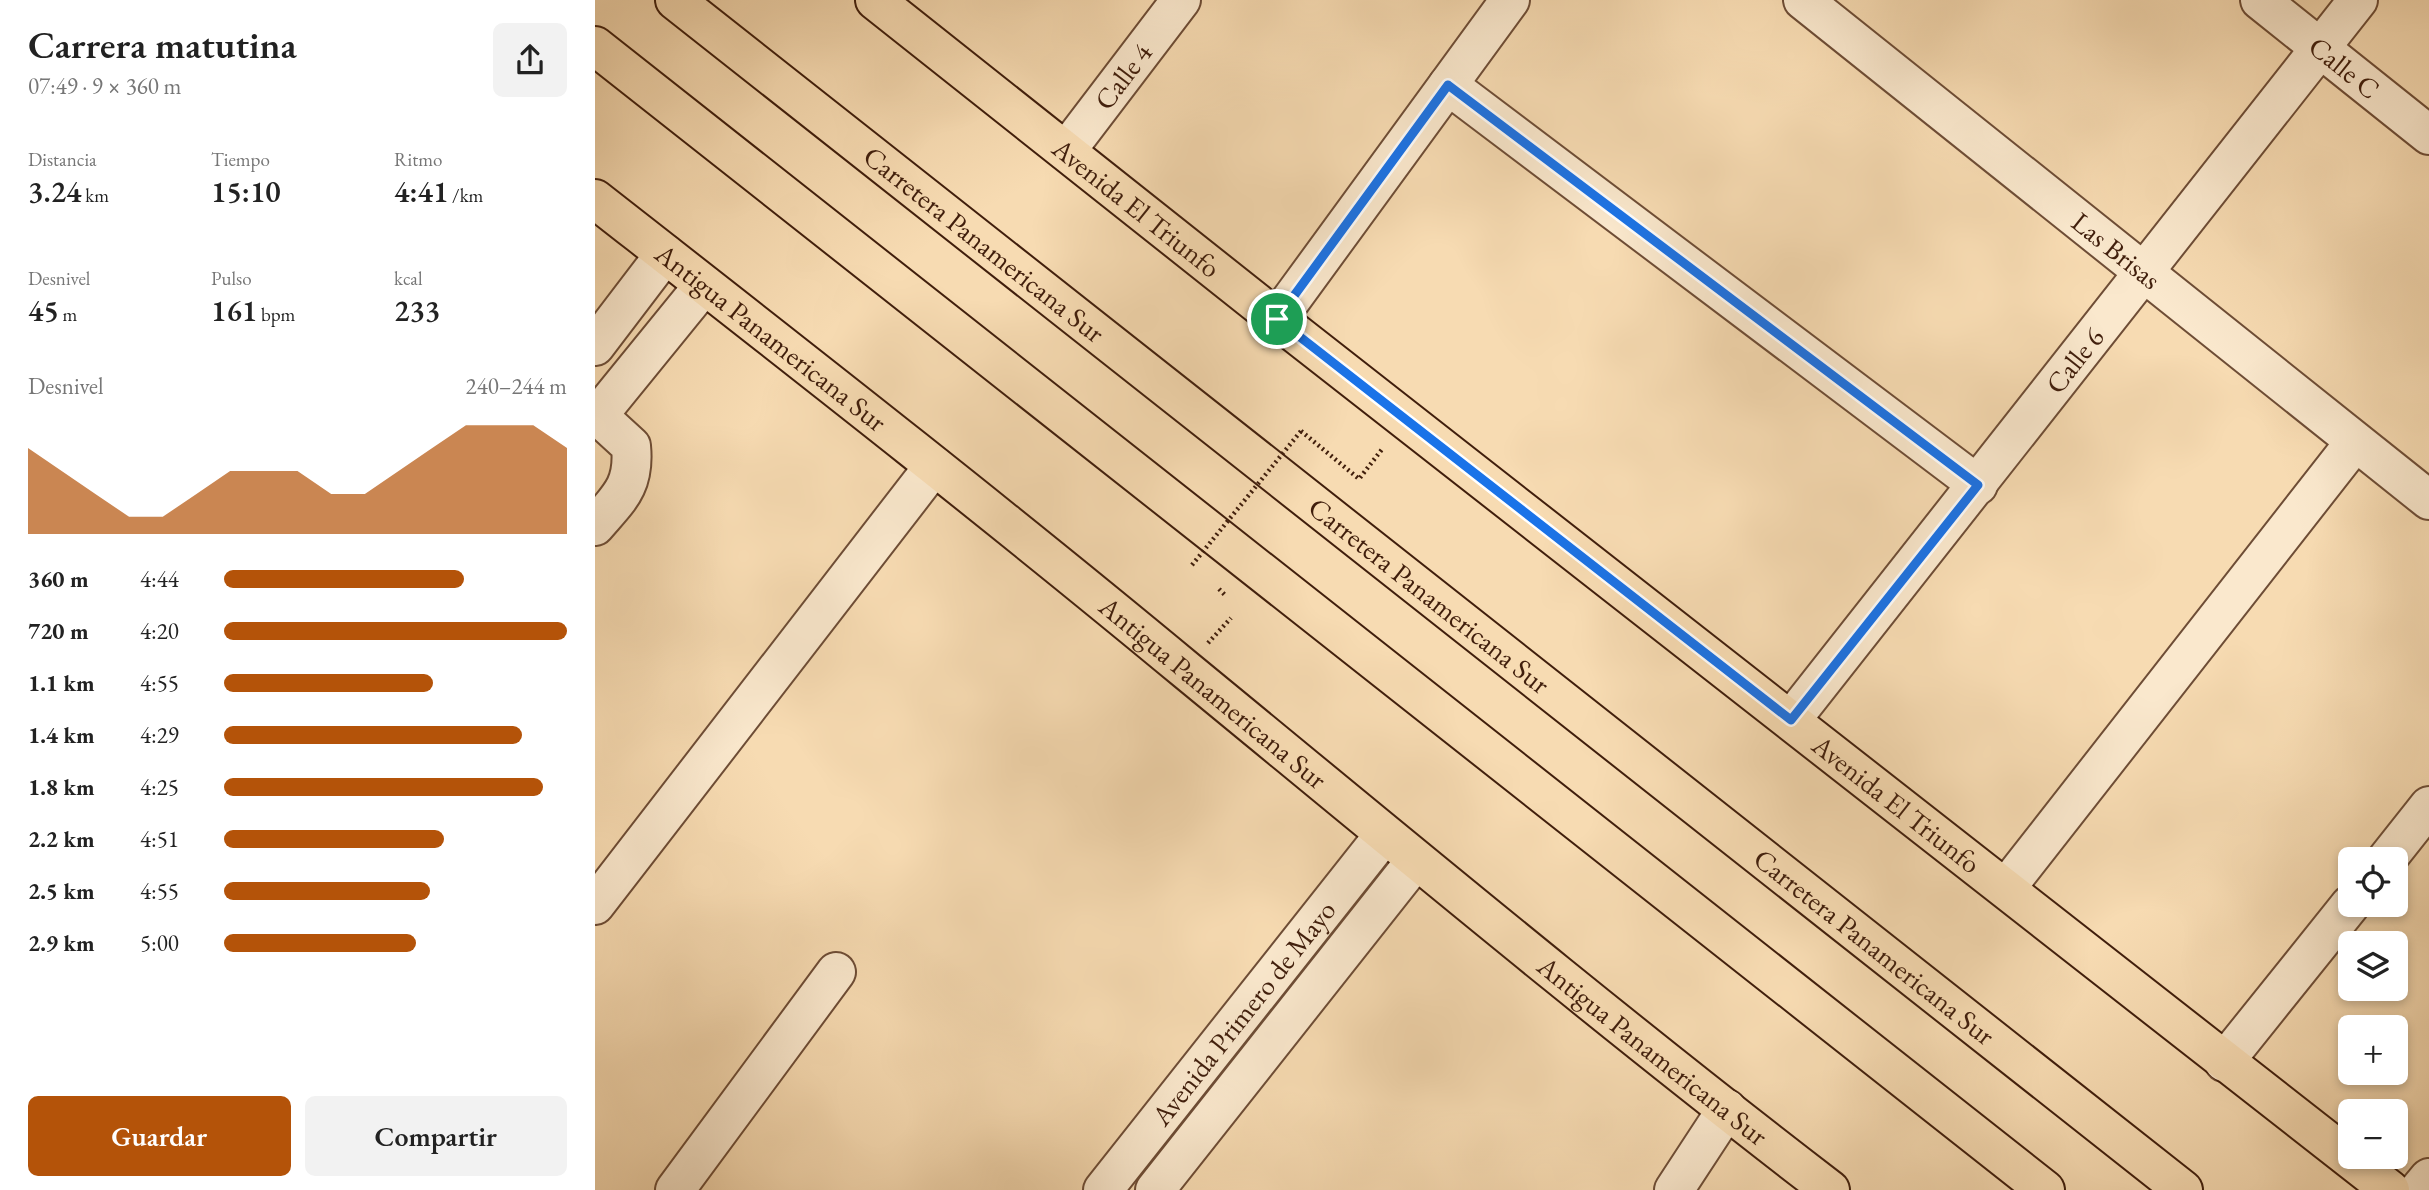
<!DOCTYPE html>
<html lang="es">
<head>
<meta charset="utf-8">
<style>
  body { margin:0; font-family:"EB Garamond",serif; background:#f2f2f2; color:#222; height:100vh; display:flex; flex-direction:column; font-size:26px; white-space:nowrap }
  * { box-sizing:border-box; margin:0 }
  p { font-size:23px; color:#767676 }
  .icon { flex:none; width:38px; height:38px; fill:none; stroke:currentColor; stroke-width:2; stroke-linecap:round; stroke-linejoin:round }
  .map { position:relative; flex:1; overflow:hidden }
  .drawer { display:flex; flex-direction:column; background:#fff; width:595px }
  .drawer>* { flex:none }
  .fabs { position:absolute; left:1743px; top:847px; display:grid; gap:14px }
  .fabs a { display:grid; place-items:center; width:70px; height:70px; border-radius:10px; background:#fff; box-shadow:0 4px 10px #0003; font-size:35px }
  .pin { position:absolute; display:grid; place-items:center; width:60px; height:60px; color:#fff; margin:-30px; border:4px solid #fff; border-radius:50%; box-shadow:0 2px 7px #0007 }
  .round { display:grid; place-items:center; flex:none; width:74px; height:74px; border-radius:10px; background:#f2f2f2 }
  .overview { display:flex; align-items:center; justify-content:space-between; height:119px; padding:0 28px }
  h1 { font-size:38px; font-weight:600; line-height:52px }
  .stats { display:grid; grid-template-columns:repeat(3,1fr); gap:10px; height:119px; padding:7px 28px }
  .stats div { display:grid; align-content:center }
  .stats b { font-size:30px; font-weight:600 }
  .stats small { font-size:19px; font-weight:400 }
  .stats p { font-size:19px }
  .chart { height:196px; padding:14px 28px }
  .chart p { display:flex; justify-content:space-between }
  .chart svg { width:100%; height:126px; margin-top:7px; fill:#b45309; opacity:.7 }
  .action { display:flex; gap:14px; margin-top:auto; padding:14px 28px }
  .action a { flex:1; height:80px; border-radius:10px; background:#b45309; color:#fff; font-size:28px; font-weight:600; line-height:80px; text-align:center }
  .action a+a { background:#f2f2f2; color:#222 }
  ul { padding:0 28px; list-style:none; font-size:23px }
  li { display:grid; grid-template-columns:112px 84px 1fr; align-items:center; height:52px }
  li i { height:18px; border-radius:9px; background:#b45309 }
  main { display:flex; flex:1; min-height:0 }
  .map>svg:first-child { display:block }
</style>
</head>
<body>
<main>
<section class="drawer">
<div class="overview"><div><h1>Carrera matutina</h1><p>07:49 · 9 × 360 m</p></div><a class="round"><svg class="icon" aria-label="share" viewBox="0 0 24 24"><path d="M12 15V3M7 8l5-5 5 5M5 13v7h14v-7"/></svg></a></div>
<div class="stats">
<div><p>Distancia</p><b>3.24<small> km</small></b></div>
<div><p>Tiempo</p><b>15:10</b></div>
<div><p>Ritmo</p><b>4:41<small> /km</small></b></div>
</div>
<div class="stats">
<div><p>Desnivel</p><b>45<small> m</small></b></div>
<div><p>Pulso</p><b>161<small> bpm</small></b></div>
<div><p>kcal</p><b>233</b></div>
</div>
<div class="chart"><p><span>Desnivel</span>240–244 m</p>
<svg viewBox="0 0 160 44" preserveAspectRatio="none"><path d="M0 44V14L10 22L20 30L30 38L40 38L50 30L60 22L70 22L80 22L90 30L100 30L110 22L120 14L130 6L140 6L150 6L160 14V44z"/></svg>
</div>
<ul>
<li><b>360 m</b>4:44<i style="width:70%"></i></li>
<li><b>720 m</b>4:20<i style="width:100%"></i></li>
<li><b>1.1 km</b>4:55<i style="width:61%"></i></li>
<li><b>1.4 km</b>4:29<i style="width:87%"></i></li>
<li><b>1.8 km</b>4:25<i style="width:93%"></i></li>
<li><b>2.2 km</b>4:51<i style="width:64%"></i></li>
<li><b>2.5 km</b>4:55<i style="width:60%"></i></li>
<li><b>2.9 km</b>5:00<i style="width:56%"></i></li>
</ul>
<div class="action"><a>Guardar</a><a>Compartir</a></div>
</section>
<div class="map">
<svg width="1834" height="1190" viewBox="0 0 1834 1190">
  <rect width="100%" height="100%" fill="#f7dbb2"/>
  <filter id="stains"><feTurbulence type="fractalNoise" baseFrequency=".00286" numOctaves="4"/><feColorMatrix values="0 0 0 0 .2 0 0 0 0 .09 0 0 0 0 .02 0 0 0 .5 -.17"/></filter>
  <radialGradient id="worn" r=".72"><stop offset=".6" stop-color="#630" stop-opacity="0"/><stop offset="1" stop-color="#630" stop-opacity=".3"/></radialGradient>
  <g fill="none" stroke-linecap="round" stroke-linejoin="round">
    <!-- minor casing -->
    <g stroke="#6e4d36" stroke-width="42">
      <g id="minor">
        <path id="s1" d="M 1208,0 L 1834,500"/>
        <path id="s2" d="M 1665,0 L 1834,135"/>
        <path d="M 853,85 L 1383,485"/>
        <path id="s3" d="M 471,151 L 586,0"/>
        <path d="M 682,319 L 915,0"/>
        <path d="M 0,346 L 70,254"/>
        <path d="M 0,413 L 36,446 C 40,486 24,498 0,526"/>
        <path d="M 0,419 L 109,285"/>
        <path id="s4" d="M 1196,720 L 1763,0"/>
        <path d="M 1792,859 L 1834,806"/>
        <path d="M 1411,888 L 1760,442"/>
        <path d="M 0,905 L 339,466"/>
        <path d="M 1629,1062 L 1755,905"/>
        <path d="M 80,1190 L 241,972"/>
        <path id="s5" d="M 508,1190 L 789,835"/>
        <path d="M 560,1190 L 821,860"/>
        <path d="M 1079,1190 L 1132,1109"/>
        <path d="M 1824,1190 L 1834,1178"/>
      </g>
    </g>
    <!-- major casing -->
    <g stroke="#401e0c" stroke-width="42">
      <g id="major">
        <path id="s6" d="M 280,0 L 682,319 L 1795,1190"/>
        <path id="s7" d="M 0,199 C 198,354 397,509 591,670 C 804,845 1016,1022 1235,1190"/>
      </g>
    </g>
    <!-- highway casing -->
    <g stroke="#401e0c" stroke-width="42">
      <g id="highway">
        <path id="s8" d="M 80,0 L 1588,1190"/>
        <path d="M 0,46 L 1450,1190"/>
      </g>
    </g>
    <!-- path -->
    <path stroke="#401e0c" stroke-width="4.5" stroke-dasharray="2 3.5" stroke-linecap="butt" d="M 706,431 L 764,479 L 788,448
      M 624,589 L 631,596
      M 613,643 L 636,618"/>
    <!-- minor -->
    <use href="#minor" stroke="#fae8cd" stroke-width="38"/>
    <!-- major -->
    <use href="#major" stroke="#f7dbb2" stroke-width="38"/>
    <!-- highway -->
    <use href="#highway" stroke="#f7dbb2" stroke-width="38"/>
    <!-- path-bridge -->
    <path stroke="#401e0c" stroke-width="4.5" stroke-dasharray="2 3.5" stroke-linecap="butt" d="M 597,565 L 706,431"/>
  </g>
  <g fill="none" stroke-linecap="round" stroke-linejoin="round">
    <!-- route casing -->
    <g stroke="#fff" stroke-width="14">
      <path id="route" d="M 853,85 L 1383,485 L 1196,720 L 682,319 Z"/>
    </g>
    <!-- route -->
    <use href="#route" stroke="#1a73e8" stroke-width="9"/>
  </g>
  <g text-anchor="middle" dominant-baseline="central" stroke-width="7" stroke-linejoin="round" paint-order="stroke">
    <!-- street labels -->
    <g font-size="28" fill="#401e0c" stroke="#fae8cd">
      <text stroke="none"><textPath href="#s2" startOffset="108">Calle C</textPath></text>
      <text stroke="none"><textPath href="#s3" startOffset="94">Calle 4</textPath></text>
      <text stroke="none"><textPath href="#s6" startOffset="334">Avenida El Triunfo</textPath></text>
      <text stroke="none"><textPath href="#s8" startOffset="394">Carretera Panamericana Sur</textPath></text>
      <text stroke="none"><textPath href="#s1" startOffset="401">Las Brisas</textPath></text>
      <text stroke="none"><textPath href="#s7" startOffset="224">Antigua Panamericana Sur</textPath></text>
      <text stroke="none"><textPath href="#s4" startOffset="458">Calle 6</textPath></text>
      <text stroke="none"><textPath href="#s8" startOffset="961">Carretera Panamericana Sur</textPath></text>
      <text stroke="none"><textPath href="#s7" startOffset="791">Antigua Panamericana Sur</textPath></text>
      <text stroke="none"><textPath href="#s6" startOffset="1300">Avenida El Triunfo</textPath></text>
      <text stroke="none"><textPath href="#s8" startOffset="1528">Carretera Panamericana Sur</textPath></text>
      <text stroke="none"><textPath href="#s5" startOffset="226">Avenida Primero de Mayo</textPath></text>
      <text stroke="none"><textPath href="#s7" startOffset="1358">Antigua Panamericana Sur</textPath></text>
    </g>
  </g>
  <rect width="100%" height="100%" filter="url(#stains)"/>
  <rect width="100%" height="100%" fill="url(#worn)"/>
</svg>
<div class="fabs">
<a><svg class="icon" aria-label="locate" viewBox="0 0 24 24"><circle cx="12" cy="12" r="6"/><path d="M12 2v4M12 18v4M2 12h4M18 12h4"/></svg></a>
<a><svg class="icon" aria-label="layers" viewBox="0 0 24 24"><path d="M12 4l9 5-9 5-9-5zM3 14l9 5 9-5"/></svg></a>
<a>+</a>
<a>−</a>
</div>
<div class="pin" style="left:682px;top:319px;background:#1e9e55"><svg class="icon" aria-label="arrive" viewBox="0 0 24 24"><path d="M6 21V4h12l-3 4 3 4H6"/></svg></div>
</div>
</main>
</body>
</html>
